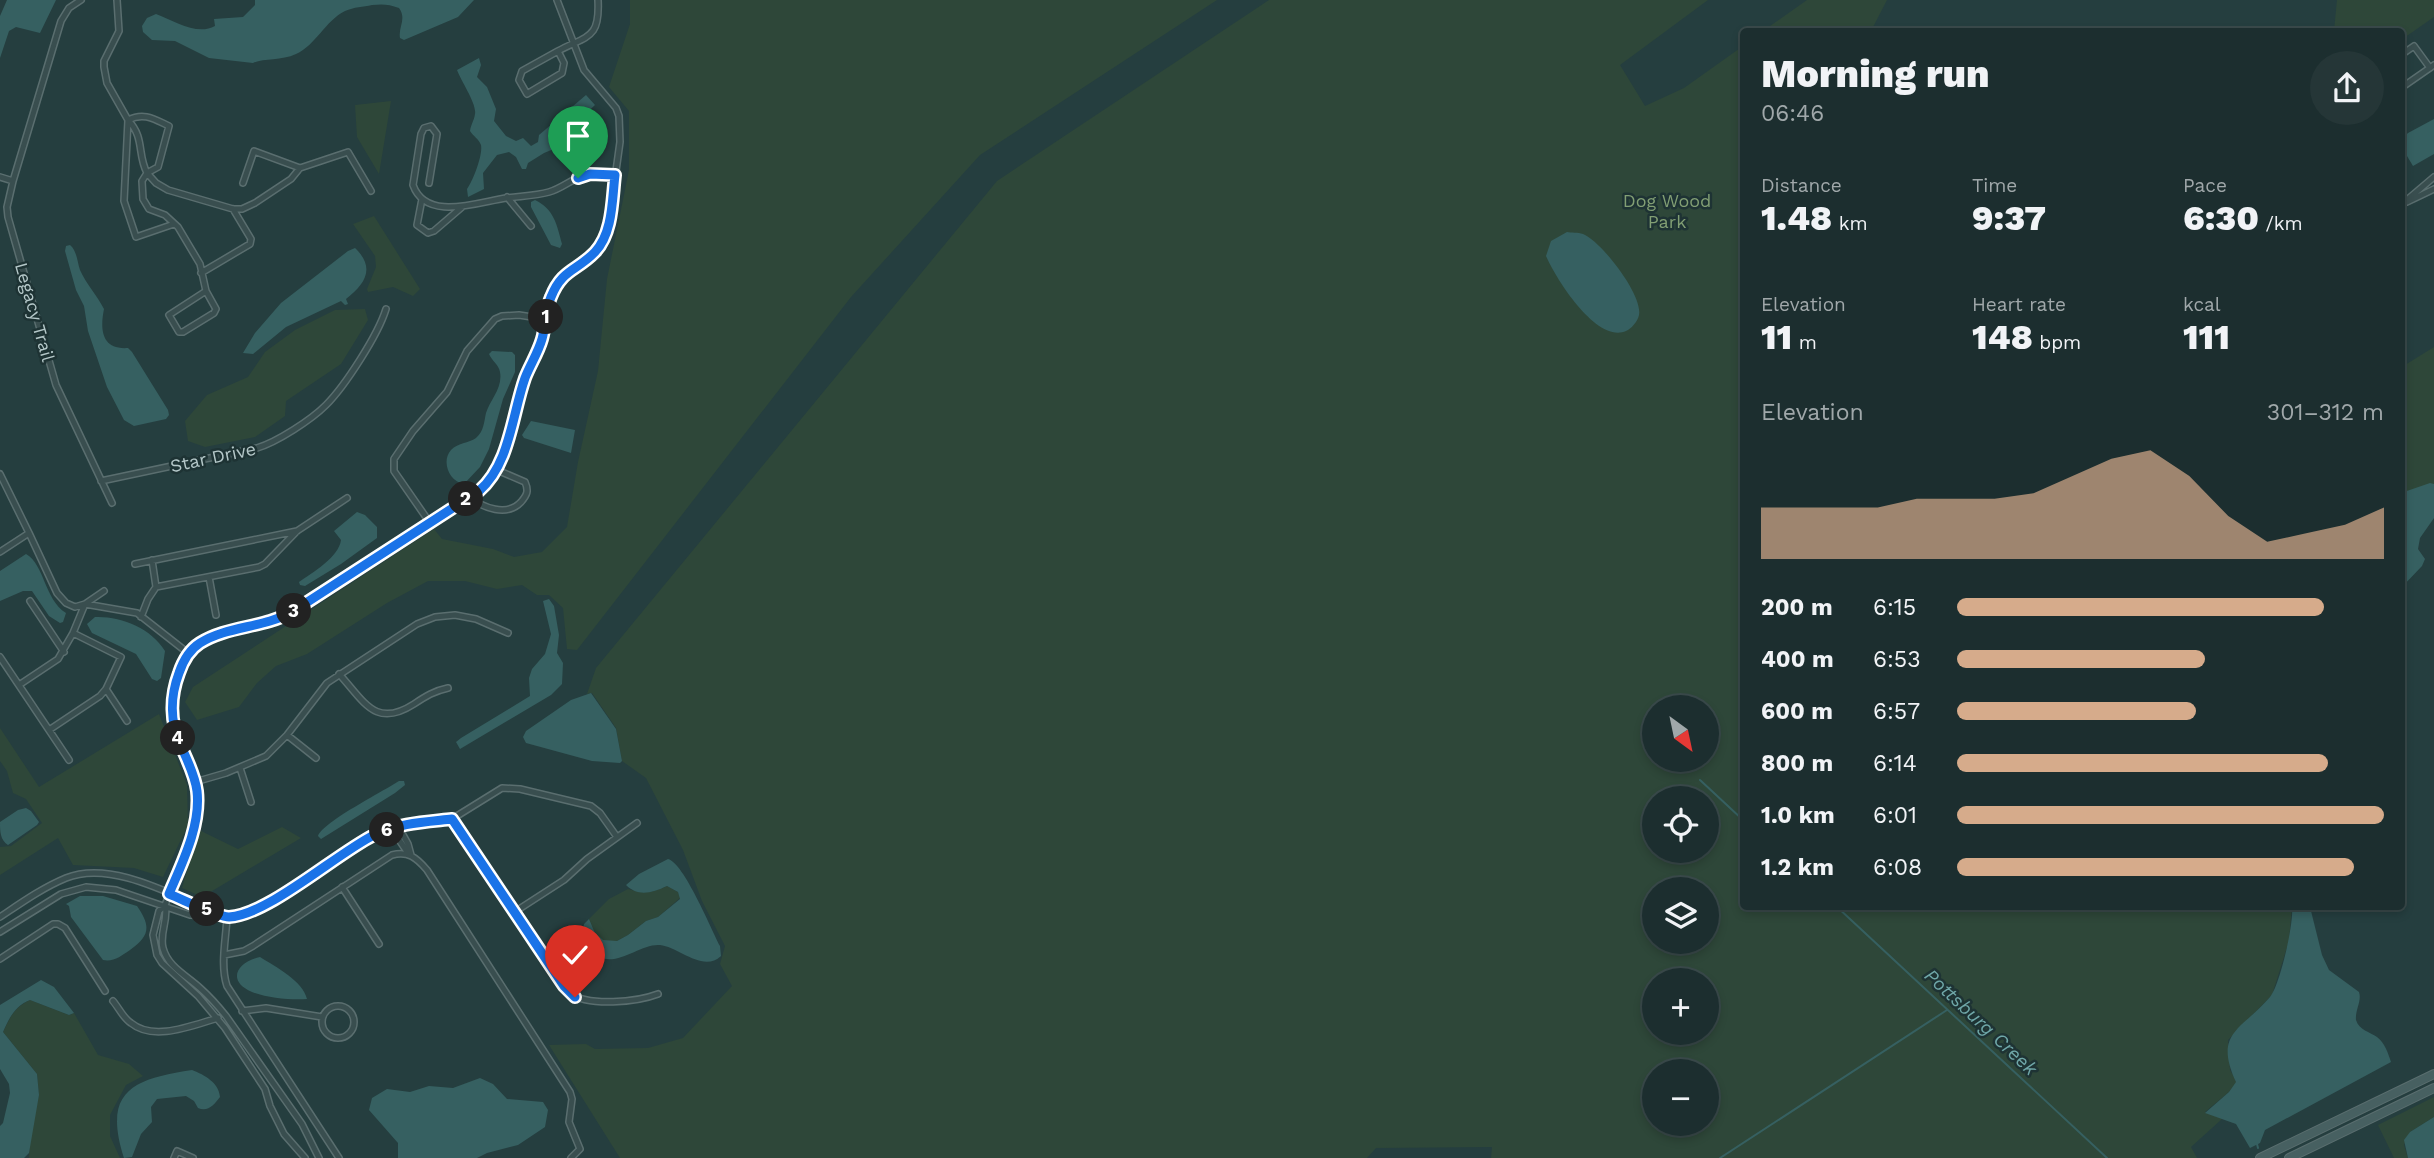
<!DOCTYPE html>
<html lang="en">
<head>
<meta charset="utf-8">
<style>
  body { margin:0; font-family:"Work Sans",sans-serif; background:#253637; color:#f1f3f6; height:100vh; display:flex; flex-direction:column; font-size:26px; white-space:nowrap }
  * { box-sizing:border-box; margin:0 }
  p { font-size:23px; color:#a0a8aa }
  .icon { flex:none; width:38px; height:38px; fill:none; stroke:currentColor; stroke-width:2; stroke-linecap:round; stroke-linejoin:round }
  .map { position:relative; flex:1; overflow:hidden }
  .drawer { position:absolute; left:1740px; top:28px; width:665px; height:882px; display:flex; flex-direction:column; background:#1c2e2f; border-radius:7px; box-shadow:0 4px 10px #0003,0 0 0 2px #3a4a4b }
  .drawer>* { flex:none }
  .needle { width:46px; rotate:147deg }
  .fabs { position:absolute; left:1642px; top:695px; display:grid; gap:14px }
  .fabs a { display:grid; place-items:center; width:77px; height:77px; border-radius:50%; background:#1c2e2f; box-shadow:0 4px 10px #0003,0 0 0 2px #3a4a4b; font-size:35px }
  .pin { position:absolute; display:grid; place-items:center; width:60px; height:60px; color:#fff; margin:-72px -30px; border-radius:50% 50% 50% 0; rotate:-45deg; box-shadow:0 0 7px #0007 }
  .pin .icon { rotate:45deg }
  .km { position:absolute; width:35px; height:35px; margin:-18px; border-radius:50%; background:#222; color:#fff; font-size:19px; line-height:35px; text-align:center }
  .round { display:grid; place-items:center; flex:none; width:74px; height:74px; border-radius:37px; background:#253637 }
  .headline { display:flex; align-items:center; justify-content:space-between; height:119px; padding:0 21px }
  h1 { font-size:38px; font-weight:800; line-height:52px }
  .figures { display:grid; grid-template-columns:repeat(3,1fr); gap:10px; height:119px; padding:7px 21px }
  .figures div { display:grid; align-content:center }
  .figures b { font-size:35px; font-weight:800 }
  .figures small { font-size:19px; font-weight:400 }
  .figures p { font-size:19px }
  .chart { height:196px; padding:14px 21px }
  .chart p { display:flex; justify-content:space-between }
  .chart svg { width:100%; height:126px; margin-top:7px; fill:#d6ab8b; opacity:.7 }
  ul { padding:0 21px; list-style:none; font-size:23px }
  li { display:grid; grid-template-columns:112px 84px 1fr; align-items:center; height:52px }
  li i { height:18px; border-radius:9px; background:#d6ab8b }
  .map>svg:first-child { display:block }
</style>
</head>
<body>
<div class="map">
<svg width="2434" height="1158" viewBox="0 0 2434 1158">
  <rect width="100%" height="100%" fill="#253e3f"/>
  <!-- green -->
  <path fill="#2e4739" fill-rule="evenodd" d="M 630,0 L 1217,0 L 980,155 L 851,297 L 577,650 L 567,649 L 563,608 L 549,595 L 537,595 L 522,585 L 497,589 L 465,581 L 428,581 L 387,603 L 307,654 L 276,666 L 257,683 L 239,707 L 197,720 L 185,702 L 193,687 L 434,529 L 442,539 L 493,549 L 514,557 L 542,552 L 567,527 L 578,462 L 598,371 L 607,279 L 629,170 L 629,111 L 609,87 L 630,24 Z
    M 1269,0 L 1708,0 L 1620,65 L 1645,106 L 1684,88 L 1743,46 L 1743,906 L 2292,906 L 2289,941 L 2272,995 L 2228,1040 L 2230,1070 L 2237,1082 L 2229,1092 L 2205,1112 L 2222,1119 L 2191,1147 L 2197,1158 L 1491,1158 L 1492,1147 L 1376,1148 L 1367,1158 L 620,1158 L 549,1045 L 586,1044 L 595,1049 L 648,1048 L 683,1038 L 732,986 L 720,964 L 725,946 L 702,901 L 683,850 L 646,778 L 622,761 L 616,728 L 592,693 L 587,694 L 596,668 L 997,181 ZM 1654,707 L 1706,707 L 1706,760 L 1654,760 ZM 1654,798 L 1706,798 L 1706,850 L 1654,850 ZM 1654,889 L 1706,889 L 1706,942 L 1654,942 ZM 1654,980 L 1706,980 L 1706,1032 L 1654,1032 ZM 1654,1071 L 1706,1071 L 1706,1124 L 1654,1124 Z
    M 1807,0 L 1887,0 L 1871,31 L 1763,31 Z
    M 2337,0 L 2434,0 L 2434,17 L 2401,40 L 2401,32 L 2334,31 Z
    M 391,101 L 379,174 L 357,137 L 355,105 Z
    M 374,216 L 420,289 L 413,296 L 393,287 L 368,292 L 367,289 L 376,267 L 375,256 L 353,224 Z
    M 365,309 L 368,320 L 341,364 L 286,401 L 285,416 L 255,437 L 205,447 L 188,441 L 185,421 L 207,395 L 248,377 L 265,352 L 295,330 L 335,310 Z
    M 2434,347 L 2434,484 L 2401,493 L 2401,370 L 2405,365 Z
    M 159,714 L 187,785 L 188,825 L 163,877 L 134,868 L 73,865 L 58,838 L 0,875 L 0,847 L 11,846 L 42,823 L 26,799 L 13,793 L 7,771 L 0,761 L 0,728 L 39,787 Z
    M 282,827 L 301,838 L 202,897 L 182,888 L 199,830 L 238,849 Z
    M 667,886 L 678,892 L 680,898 L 658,917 L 646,921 L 628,935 L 617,941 L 603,941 L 595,933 L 589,919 L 609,899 L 628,889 C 643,894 652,893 667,886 Z
    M 30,1000 L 69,1015 L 74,1013 L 98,1055 L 129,1064 L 143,1076 L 126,1085 L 110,1115 L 110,1136 L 120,1158 L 29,1158 L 30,1136 L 39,1095 L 37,1074 L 3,1032 C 10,1018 14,1007 30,1000 Z
    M 2434,1097 L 2434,1117 L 2410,1132 L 2404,1145 L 2408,1158 L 2394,1158 L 2378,1125 Z"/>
  <!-- water -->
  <path fill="#366061" d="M 7,0 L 56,0 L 40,33 L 16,27 L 9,31 L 0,58 L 0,16 Z
    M 255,0 L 474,0 L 458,17 L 404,40 L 400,38 C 398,27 407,19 399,8 C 389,4 382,4 372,5 C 363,7 354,7 345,11 C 325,21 316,45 296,54 C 281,61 263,58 253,63 L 209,58 L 175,41 L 152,40 L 143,32 L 142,26 L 147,18 L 156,14 C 175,21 197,36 215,26 L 214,19 L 243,17 L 255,5 Z
    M 479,58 L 481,65 L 477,77 L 487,87 L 496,109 L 494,121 L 506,136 L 516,141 L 523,138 L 531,146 L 538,142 L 539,135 L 586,95 L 595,105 L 572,127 L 561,146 L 544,153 L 528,163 L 526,169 L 522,169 L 516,157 L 509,152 L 497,155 L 483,173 L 484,189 L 468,197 L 467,189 C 473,181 483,155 481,145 C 479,139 473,136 470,131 C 471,124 474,121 475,114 C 477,104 461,81 457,70 Z
    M 2434,119 L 2434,154 L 2413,166 L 2401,146 L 2401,140 L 2408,133 Z
    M 535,200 C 554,209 557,225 562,244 L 560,248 L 551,245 L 531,207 L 531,202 Z
    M 1567,232 C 1571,233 1578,232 1583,234 C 1601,241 1643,295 1639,315 C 1638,321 1631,329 1626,331 C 1597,344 1556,279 1546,256 L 1551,241 Z
    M 70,245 C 77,251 77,261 80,270 C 86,284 97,295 104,309 C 100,329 101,350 128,348 L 132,352 L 168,410 L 169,415 L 166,419 L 134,426 L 124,420 L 107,387 L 88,331 L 84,306 L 76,290 L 65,251 L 66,246 Z
    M 355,248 C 376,268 365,284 346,299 L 348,304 L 345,305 L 341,301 L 286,327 L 253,354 L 243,353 L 255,333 L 281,303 L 348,251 Z
    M 492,351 L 512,352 L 515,355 L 515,372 L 503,399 L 489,449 L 480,467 L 464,484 C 449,482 441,461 451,450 C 457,443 469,443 476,438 C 484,431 484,422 486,413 C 490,400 503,388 500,372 C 499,365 492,361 489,354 Z
    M 531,421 L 575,430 L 571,453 L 524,438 L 522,435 Z
    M 2430,483 L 2434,484 L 2434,518 L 2420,538 L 2418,549 L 2425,559 L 2422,566 L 2401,588 L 2401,493 Z
    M 357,512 L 365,515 L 377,527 L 377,538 L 341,564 L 305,586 L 300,585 L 299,582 C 312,573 339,557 341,540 L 334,531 Z
    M 26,554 C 45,565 44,599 66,613 L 63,622 L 60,623 L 49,616 L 32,591 L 23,591 L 0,601 L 0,571 Z
    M 549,599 L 554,606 L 559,635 L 557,653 L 563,663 L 562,684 L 551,695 L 460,749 L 456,742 L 461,738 L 530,696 L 529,678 L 532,669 L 545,654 L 551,634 L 543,601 Z
    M 95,617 C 121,616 151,628 165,651 L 161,678 L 157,681 L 152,679 L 136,654 L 92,633 L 87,624 Z
    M 591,693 L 616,729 L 622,761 L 620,763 L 592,761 L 526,743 L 523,737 L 526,731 L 571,700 Z
    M 399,781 L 404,781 L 405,785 L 395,793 L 321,839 L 318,836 C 323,822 382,792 399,781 Z
    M 26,808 L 31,811 L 39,822 L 37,825 L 8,845 C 0,840 0,831 0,822 L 18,810 Z
    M 668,859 C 684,863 711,929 720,946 L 721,956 C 703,973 679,947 660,945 C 638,943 610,975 591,949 C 585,940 582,934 584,924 L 589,919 L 595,933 L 603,940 L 617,941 L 628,935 L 646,921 L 658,917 L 680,899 L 678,892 L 667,886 C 652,893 638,897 626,885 L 639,874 Z
    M 80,896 L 103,896 L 137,906 C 151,926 150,936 130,950 C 121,956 114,962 103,960 L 71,917 L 69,906 L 66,904 Z
    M 2292,907 L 2310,907 L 2322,955 L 2329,970 L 2359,992 C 2362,1001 2355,1010 2356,1020 C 2359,1030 2370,1032 2377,1037 C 2385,1043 2388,1053 2391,1062 L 2265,1130 L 2260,1143 L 2250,1148 L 2236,1124 L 2205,1113 L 2229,1092 L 2236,1082 C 2213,1032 2242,1030 2270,997 C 2280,985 2294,923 2292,907 Z
    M 260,957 C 276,967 303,981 307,999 C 290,1000 268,998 252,992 C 226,981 237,962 260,957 Z
    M 41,980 L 54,987 L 74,1013 L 69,1015 L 30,1000 C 15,1006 9,1018 3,1032 L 37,1074 L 39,1095 L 29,1153 L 24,1158 L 0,1158 L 0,1126 L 3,1123 L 10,1093 L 9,1084 L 0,1069 L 0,1005 Z
    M 192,1070 C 205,1075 219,1083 220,1097 C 214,1105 208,1112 198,1108 L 194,1101 L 186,1096 L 157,1099 L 151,1107 L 152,1122 L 141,1134 L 132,1157 L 124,1158 C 102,1090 134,1079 192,1070 Z
    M 480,1078 L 493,1084 L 507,1099 L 543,1102 L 548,1110 L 545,1127 L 518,1145 L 487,1153 L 477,1158 L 398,1158 L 398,1143 L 369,1110 L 372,1098 L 387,1089 L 410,1092 L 429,1086 L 453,1088 Z
    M 2434,1117 L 2434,1158 L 2408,1158 L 2404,1140 L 2410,1132 Z"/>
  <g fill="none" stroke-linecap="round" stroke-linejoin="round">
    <!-- stream -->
    <path stroke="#366061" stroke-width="2" d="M 1700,780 L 1743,820
      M 1836,906 L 2107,1158
      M 2257,1144 L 2258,1148
      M 1720,1158 L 1947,1010"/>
    <!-- street casing -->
    <g stroke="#5a6e6f" stroke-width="8">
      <path id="street" d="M 81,0 L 69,8 L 61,21 L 13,181 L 7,207 L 8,217 L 56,385 L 112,503
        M 117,0 L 119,31 L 104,61 L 104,67 L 107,83 L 128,120 L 124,201 L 136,237 L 174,224
        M 558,51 L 564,63 L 562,73 L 527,94 L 519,80 L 522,71 Z
        M 558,51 C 588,35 600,39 598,0
        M 2401,55 L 2414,46 L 2430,68
        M 2401,88 L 2434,65
        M 0,177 L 13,181
        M 243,183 L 254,151 L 300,168
        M 429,183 L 437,134 L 431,126 L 424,128 L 421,134 L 413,185 C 426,222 478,202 506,198 C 520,196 535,196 549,192 C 563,188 574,177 588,174 C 597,173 607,175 615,175
        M 507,197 L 531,226
        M 422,199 L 417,225 L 428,233 L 434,231 L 462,207
        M 2407,202 L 2434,189
        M 2401,205 L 2434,177
        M 201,273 L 250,244 L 251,239 L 233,209
        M 206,291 L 200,264 L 178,227 L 165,215 L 149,209 L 143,199 L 142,181 L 147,173 C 137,154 145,138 128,120 C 144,112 154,119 169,126 L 158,167 L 147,173 L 156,183 L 168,190 L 233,209 L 242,209 L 255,203 L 291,179 L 300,168 L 348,152 L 371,191
        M 206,291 L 216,309 L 214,313 L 183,332 L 179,332 L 169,315 Z
        M 0,474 L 29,533 L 0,552
        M 101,481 L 257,448 C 277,442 311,420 326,405 C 345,386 378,335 386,309
        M 470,497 C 483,508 507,517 521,502 C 527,495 529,491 525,482 L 497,470
        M 430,523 L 394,471 L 394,459 L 413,431 L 447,392 L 467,351 L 495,319 L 502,316 L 519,315 L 545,319
        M 29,533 L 57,593 L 66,603 L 75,607 L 85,604 L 137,613 L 188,653
        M 152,560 L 156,587
        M 135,564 L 297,531
        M 209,577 L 216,615
        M 30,601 L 64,652
        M 141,617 L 148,599 L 156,587 L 259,567 L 265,564 L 297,531 L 347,498
        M 0,657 L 69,760
        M 339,674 C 364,701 375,729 414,704 C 426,696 434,691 448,688
        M 19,685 L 58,659 L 73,633 L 85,604 L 104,591
        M 106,689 L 127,721
        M 49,730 L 100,696 L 106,689 L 121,657 L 73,633
        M 287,735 L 316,758
        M 240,768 L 251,802
        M 195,782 L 226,773 L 266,756 L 287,735 L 327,683 L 417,624 L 435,617 L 455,615 L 476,619 L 508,633
        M 452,819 L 513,913 L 569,993 C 589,1007 637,1002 658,994
        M 398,826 L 408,844 L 411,855
        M 391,828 L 408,853
        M 342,887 L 379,944
        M 165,905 C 169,919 159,933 163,948 C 168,967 186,975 200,988 C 209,996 218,1006 226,1016 L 302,1124 L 319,1158
        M 513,913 L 564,880 L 587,859 L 637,823
        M 0,917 C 21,903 42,888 66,878 C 113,859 177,898 221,915
        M 227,917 C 226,939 220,965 227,986 L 339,1158
        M 0,932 L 61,894 L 86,887 L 116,890 L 190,915 L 227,917 L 245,913 L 277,898 L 376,834 L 410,822 L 452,819 L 502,788 L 520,789 L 591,806 L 600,813 L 617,837
        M 224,955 L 244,951 L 253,946 L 392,855 C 408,851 416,857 427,870 L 570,1092 L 572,1099 L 569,1122 L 580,1149 L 571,1158
        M 0,959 L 53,924 L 58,924 L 65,928 L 105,991
        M 113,1001 C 119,1008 123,1018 131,1023 C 154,1042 193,1025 218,1018
        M322 1022a16 16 0 1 1 32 0a16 16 0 1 1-32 0Z
        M 242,1011 L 266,1008 L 322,1017
        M 174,1158 L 177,1151 L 193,1158
        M 305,1158 L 284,1134 L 270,1106 L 265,1089 L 225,1028 L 198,996 L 162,963 L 157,955 L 153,935 L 159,911 L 165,905 C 179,871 201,830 197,792 C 192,744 158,730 178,673 C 183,661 189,651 200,643 C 227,626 263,627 292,612 L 479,491 L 497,470 L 526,378 L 541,344 L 549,300 L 557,283 L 564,274 L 587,259 L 600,246 L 607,233 L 611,207 L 620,142 L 619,116 L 616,108 L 584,70 L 557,0"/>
    </g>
    <!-- secondary casing -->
    <g stroke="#5a6e6f" stroke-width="10">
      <path id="secondary" d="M 2260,1158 L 2434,1074
        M 2289,1158 L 2434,1088"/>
    </g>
    <!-- street -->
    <use href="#street" stroke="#394e4f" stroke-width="5"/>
    <!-- secondary -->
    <use href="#secondary" stroke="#476061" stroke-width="8"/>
  </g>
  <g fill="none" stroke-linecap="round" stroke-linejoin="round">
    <!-- route casing -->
    <g stroke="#fff" stroke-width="14">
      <path id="route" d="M 575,997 L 564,986 L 452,819 C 425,822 399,823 374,835 C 336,854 268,915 229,917 C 218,917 182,899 169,894 C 182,863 201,826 197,791 C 195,775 187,760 181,746 C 170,723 170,697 179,673 C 183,661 189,650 200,643 C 227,626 263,628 292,612 L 479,491 C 510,464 512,415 525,378 C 530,365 538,353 542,339 C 546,325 545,310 551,297 C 562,269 577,271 595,252 C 613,233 612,200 615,175 L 590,174 L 578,178"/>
    </g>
    <!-- route -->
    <use href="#route" stroke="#1a73e8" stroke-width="9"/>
  </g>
  <g text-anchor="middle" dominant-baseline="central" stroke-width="5" stroke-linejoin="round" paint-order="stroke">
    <!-- park labels -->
    <g font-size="18" fill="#829f74" stroke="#1e3334">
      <text x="1667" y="200">Dog Wood<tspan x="1667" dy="21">Park</tspan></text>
    </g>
    <!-- street labels -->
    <g font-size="18" fill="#b5c8c9" stroke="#1e3334">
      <text transform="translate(35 312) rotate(74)">Legacy Trail</text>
      <text transform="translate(213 457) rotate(-12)">Star Drive</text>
    </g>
    <!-- water labels -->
    <g font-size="19" font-style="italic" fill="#6fa7a8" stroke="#1e3334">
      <text transform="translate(1981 1022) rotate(43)">Pottsburg Creek</text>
    </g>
  </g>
</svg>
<div class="fabs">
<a><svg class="needle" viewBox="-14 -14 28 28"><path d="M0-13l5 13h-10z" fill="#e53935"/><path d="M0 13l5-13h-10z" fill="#a0a8aa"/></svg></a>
<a><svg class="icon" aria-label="locate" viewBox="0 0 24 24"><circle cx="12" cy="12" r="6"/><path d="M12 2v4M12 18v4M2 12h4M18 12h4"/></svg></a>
<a><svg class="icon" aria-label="layers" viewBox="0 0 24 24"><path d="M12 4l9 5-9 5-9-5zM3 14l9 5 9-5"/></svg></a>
<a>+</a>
<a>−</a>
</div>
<div class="pin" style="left:578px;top:178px;background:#1e9e55"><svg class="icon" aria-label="arrive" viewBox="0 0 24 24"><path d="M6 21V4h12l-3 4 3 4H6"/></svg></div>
<div class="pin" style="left:575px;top:997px;background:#d93025"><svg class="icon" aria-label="check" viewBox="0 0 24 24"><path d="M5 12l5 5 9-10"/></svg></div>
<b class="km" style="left:546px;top:317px">1</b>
<b class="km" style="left:466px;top:499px">2</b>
<b class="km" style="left:294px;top:611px">3</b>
<b class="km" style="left:178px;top:738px">4</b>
<b class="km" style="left:207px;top:909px">5</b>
<b class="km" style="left:387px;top:830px">6</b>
<section class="drawer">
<div class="headline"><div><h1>Morning run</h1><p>06:46</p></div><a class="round"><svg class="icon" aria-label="share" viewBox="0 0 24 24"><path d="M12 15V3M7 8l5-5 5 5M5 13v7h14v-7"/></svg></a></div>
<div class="figures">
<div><p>Distance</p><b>1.48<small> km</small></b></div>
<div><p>Time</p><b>9:37</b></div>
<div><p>Pace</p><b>6:30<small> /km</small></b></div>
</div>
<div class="figures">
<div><p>Elevation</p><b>11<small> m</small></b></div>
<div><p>Heart rate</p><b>148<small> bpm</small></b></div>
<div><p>kcal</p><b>111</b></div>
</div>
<div class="chart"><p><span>Elevation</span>301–312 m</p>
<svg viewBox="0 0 160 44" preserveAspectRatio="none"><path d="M0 44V26L10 26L20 26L30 26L40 23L50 23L60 23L70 21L80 15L90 9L100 6L110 15L120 29L130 38L140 35L150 32L160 26V44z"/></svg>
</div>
<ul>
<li><b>200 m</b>6:15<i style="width:86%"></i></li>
<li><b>400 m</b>6:53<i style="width:58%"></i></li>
<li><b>600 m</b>6:57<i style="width:56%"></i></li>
<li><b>800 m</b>6:14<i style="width:87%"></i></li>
<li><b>1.0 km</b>6:01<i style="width:100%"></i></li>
<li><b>1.2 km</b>6:08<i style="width:93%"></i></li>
</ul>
</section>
</div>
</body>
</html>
